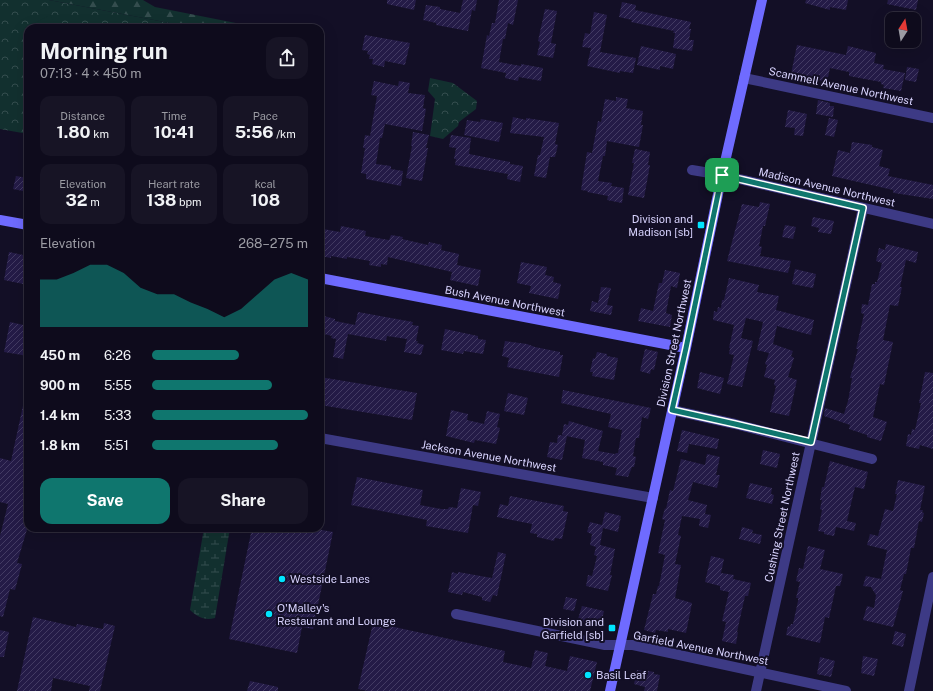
<!DOCTYPE html>
<html lang="en">
<head>
<meta charset="utf-8">
<style>
  body { margin:0; font-family:"Public Sans",sans-serif; background:#171425; color:#f1f3f6; height:100vh; display:flex; flex-direction:column; font-size:15px; white-space:nowrap }
  * { box-sizing:border-box; margin:0 }
  p { font-size:13px; color:#9b9ba3 }
  .icon { flex:none; width:22px; height:22px; fill:none; stroke:currentColor; stroke-width:2; stroke-linecap:round; stroke-linejoin:round }
  .map { position:relative; flex:1; overflow:hidden }
  .sheet { position:absolute; left:24px; top:24px; width:300px; height:508px; display:flex; flex-direction:column; background:#0e0b1c; border-radius:12px; box-shadow:0 4px 16px #0002,0 0 0 1px #2e2b3b }
  .sheet>* { flex:none }
  .needle { width:26px; rotate:11deg }
  .buttons { position:absolute; left:885px; top:12px; display:grid; gap:8px }
  .buttons a { display:grid; place-items:center; width:36px; height:36px; border-radius:8px; background:#0e0b1c; box-shadow:0 4px 16px #0002,0 0 0 1px #2e2b3b; font-size:20px }
  .pin { position:absolute; display:grid; place-items:center; width:34px; height:34px; color:#fff; margin:-17px; border-radius:8px; box-shadow:0 2px 6px #0006 }
  .round { display:grid; place-items:center; flex:none; width:42px; height:42px; border-radius:12px; background:#171425 }
  .headline { display:flex; align-items:center; justify-content:space-between; height:68px; padding:0 16px }
  h1 { font-size:22px; font-weight:700; line-height:30px }
  .stats { display:grid; grid-template-columns:repeat(3,1fr); gap:6px; height:68px; padding:4px 16px }
  .stats div { display:grid; align-content:center; border-radius:10px; background:#171425; text-align:center }
  .stats b { font-size:17px; font-weight:700 }
  .stats small { font-size:11px; font-weight:400 }
  .stats p { font-size:11px }
  .chart { height:112px; padding:8px 16px }
  .chart p { display:flex; justify-content:space-between }
  .chart svg { width:100%; height:72px; margin-top:4px; fill:#0f766e; opacity:.7 }
  .cta { display:flex; gap:8px; margin-top:auto; padding:8px 16px }
  .cta a { flex:1; height:46px; border-radius:12px; background:#0f766e; color:#fff; font-size:16px; font-weight:700; line-height:46px; text-align:center }
  .cta a+a { background:#171425; color:#f1f3f6 }
  ul { padding:0 16px; list-style:none; font-size:13px }
  li { display:grid; grid-template-columns:64px 48px 1fr; align-items:center; height:30px }
  li i { height:10px; border-radius:5px; background:#0f766e }
  .map>svg:first-child { display:block }
</style>
</head>
<body>
<div class="map">
<svg width="933" height="691" viewBox="0 0 933 691">
  <defs>
    <pattern id="forest-firs" width="22" height="20" patternUnits="userSpaceOnUse"><rect width="22" height="20" fill="#12302f"/><path d="M5 1l3.5 6h-7zM16 11l3.5 6h-7z" fill="#344d4e"/></pattern>
    <pattern id="wetland-marsh" width="20" height="14" patternUnits="userSpaceOnUse"><rect width="20" height="14" fill="#12302f"/><path d="M1 5h8M5 5V1M11 12h8M15 12V8" fill="none" stroke="#344d4e"/></pattern>
    <pattern id="park-crowns" width="20" height="18" patternUnits="userSpaceOnUse"><rect width="20" height="18" fill="#12302f"/><path d="M2 6a3 3 0 1 1 6 0M12 15a3 3 0 1 1 6 0" fill="none" stroke="#344d4e"/></pattern>
    <pattern id="building-hatch" width="6" height="6" patternUnits="userSpaceOnUse"><rect width="6" height="6" fill="#241b47"/><path d="M-1 1l2-2M0 6l6-6M5 7l2-2" fill="none" stroke="#433b63"/></pattern>
  </defs>
  <rect width="100%" height="100%" fill="#130f26"/>
  <!-- forest -->
  <path fill="url(#forest-firs)" d="M 49,0 L 143,0 L 155,7 L 261,28 L 196,28 Z"/>
  <!-- wetland -->
  <path fill="url(#wetland-marsh)" d="M 204,528 L 230,528 L 215,618 C 204,621 198,617 190,610 Z"/>
  <!-- park -->
  <path fill="url(#park-crowns)" d="M 0,0 L 49,0 L 196,28 L 28,28 L 28,134 L 0,129 Z
    M 430,78 L 453,83 L 477,101 L 476,109 L 459,122 L 458,126 L 443,139 L 430,136 L 435,99 L 428,91 Z"/>
  <!-- garden -->
  <path fill="#12302f" d="M 50,15 L 57,28 L 28,28 L 28,38 L 23,29 Z"/>
  <!-- building -->
  <path fill="url(#building-hatch)" d="M 387,0 L 416,0 L 414,10 L 387,4 Z
    M 463,0 L 477,0 L 475,11 L 472,10 L 468,31 L 436,25 L 436,23 L 423,20 L 426,5 L 440,7 L 440,9 L 460,13 Z
    M 499,0 L 518,0 L 513,25 L 508,23 L 505,39 L 503,39 L 499,62 L 521,66 L 521,64 L 543,68 L 541,81 L 519,77 L 518,81 L 505,78 L 506,73 L 481,68 L 487,35 L 489,36 L 492,23 L 495,23 Z
    M 806,0 L 848,0 L 846,10 L 830,7 L 830,10 L 805,3 Z
    M 888,0 L 918,0 L 916,10 L 887,4 Z
    M 622,2 L 636,5 L 635,10 L 691,22 L 689,29 L 691,29 L 689,40 L 694,40 L 692,51 L 673,48 L 675,33 L 673,33 L 674,31 L 631,22 L 632,20 L 619,17 Z
    M 545,9 L 557,11 L 551,43 L 556,44 L 553,58 L 537,55 L 540,42 L 538,41 Z
    M 594,12 L 607,15 L 600,52 L 636,58 L 633,73 L 620,71 L 620,73 L 587,66 L 591,48 L 582,47 L 585,33 L 590,34 Z
    M 365,35 L 410,43 L 405,65 L 385,61 L 384,67 L 372,64 L 373,59 L 369,59 L 370,55 L 367,54 L 368,51 L 362,50 Z
    M 797,45 L 846,55 L 848,46 L 876,53 L 874,63 L 884,65 L 883,69 L 905,73 L 901,91 L 883,88 L 884,85 L 881,84 L 881,82 L 849,76 L 849,72 L 830,68 L 827,82 L 791,74 Z
    M 641,46 L 676,54 L 673,69 L 660,66 L 660,70 L 637,65 Z
    M 907,67 L 919,69 L 916,82 L 905,80 Z
    M 374,81 L 398,86 L 399,81 L 410,83 L 408,93 L 425,95 L 423,108 L 426,109 L 422,131 L 385,124 L 382,138 L 380,138 L 376,164 L 391,166 L 391,169 L 403,171 L 401,186 L 366,179 L 366,174 L 361,173 L 365,148 L 363,148 L 365,135 L 370,136 L 377,96 L 371,95 Z
    M 616,97 L 628,99 L 626,108 L 643,111 L 641,125 L 643,125 L 639,147 L 607,141 L 605,156 L 603,156 L 598,181 L 612,183 L 611,186 L 624,188 L 622,203 L 607,200 L 608,196 L 587,192 L 588,191 L 581,190 L 587,152 L 592,153 L 598,121 L 601,122 L 605,99 L 616,101 Z
    M 818,100 L 830,103 L 830,106 L 834,106 L 833,117 L 816,114 Z
    M 788,110 L 807,114 L 803,136 L 794,135 L 795,128 L 785,127 Z
    M 513,117 L 526,120 L 526,118 L 559,123 L 555,144 L 558,145 L 555,157 L 550,157 L 546,178 L 534,176 L 538,155 L 540,155 L 544,137 L 510,133 Z
    M 829,118 L 838,120 L 834,137 L 825,135 Z
    M 481,119 L 503,123 L 499,142 L 464,135 L 467,120 L 480,122 Z
    M 413,132 L 429,135 L 426,148 L 428,148 L 422,181 L 406,178 L 412,146 L 411,146 Z
    M 451,135 L 471,138 L 469,154 L 510,162 L 510,164 L 523,166 L 520,182 L 507,179 L 508,174 L 455,165 L 456,159 L 454,159 L 456,148 L 449,147 Z
    M 852,142 L 872,145 L 872,147 L 883,150 L 879,166 L 890,169 L 888,176 L 933,185 L 933,199 L 894,193 L 893,192 L 893,190 L 832,176 L 838,150 L 850,153 Z
    M 635,149 L 650,152 L 648,165 L 650,165 L 644,198 L 628,195 L 634,163 L 632,163 Z
    M 16,176 L 28,178 L 28,192 L 13,189 Z
    M 760,202 L 770,204 L 765,226 L 763,226 L 759,246 L 762,247 L 760,256 L 791,261 L 788,273 L 727,261 L 742,204 L 759,207 Z
    M 813,217 L 834,221 L 831,234 L 818,232 L 819,228 L 811,226 Z
    M 785,225 L 796,227 L 793,239 L 782,237 Z
    M 341,226 L 366,231 L 365,236 L 389,240 L 391,235 L 403,237 L 402,239 L 428,245 L 429,242 L 442,245 L 441,250 L 459,254 L 457,265 L 481,270 L 478,286 L 450,280 L 452,272 L 388,257 L 387,265 L 381,264 L 381,267 L 369,265 L 370,261 L 347,257 L 347,259 L 331,256 L 331,258 L 320,256 L 320,232 L 322,233 L 323,229 L 340,232 Z
    M 886,244 L 918,252 L 916,263 L 906,260 L 900,287 L 902,287 L 898,306 L 890,305 L 883,340 L 893,342 L 884,385 L 880,384 L 873,417 L 887,422 L 881,441 L 867,437 L 867,435 L 849,429 L 850,425 L 824,416 L 825,408 L 844,414 L 848,401 L 850,390 L 852,378 L 850,378 L 858,349 L 856,349 L 864,314 L 861,313 L 862,304 L 868,305 L 872,284 L 875,284 L 875,282 L 877,282 L 882,263 L 876,261 L 879,248 L 885,250 Z
    M 9,252 L 28,256 L 28,285 L 4,280 Z
    M 521,262 L 547,267 L 545,275 L 554,277 L 553,282 L 561,284 L 558,299 L 529,293 L 531,286 L 517,283 Z
    M 795,269 L 816,274 L 813,288 L 792,284 Z
    M 665,270 L 680,273 L 677,288 L 671,286 L 666,313 L 672,315 L 670,327 L 638,321 L 641,308 L 653,311 L 659,283 L 662,283 Z
    M 729,278 L 759,285 L 757,292 L 779,296 L 776,310 L 814,320 L 811,335 L 777,326 L 773,344 L 793,351 L 791,356 L 794,358 L 788,377 L 797,380 L 789,416 L 770,412 L 776,386 L 774,385 L 775,380 L 764,377 L 767,365 L 765,364 L 769,353 L 757,350 L 763,322 L 746,318 L 741,338 L 753,341 L 742,387 L 727,384 L 734,355 L 729,354 L 730,348 L 729,348 L 734,325 L 713,320 L 714,311 L 717,312 L 718,307 L 721,308 L 722,300 L 724,300 Z
    M 601,287 L 611,288 L 607,305 L 613,306 L 611,315 L 590,311 L 592,301 L 598,303 Z
    M 358,312 L 413,322 L 412,325 L 419,326 L 416,341 L 418,341 L 417,343 L 424,345 L 421,355 L 404,352 L 407,339 L 387,336 L 386,341 L 348,334 L 343,359 L 333,357 L 336,339 L 331,338 L 332,336 L 320,333 L 324,316 L 335,319 L 335,321 L 355,325 Z
    M 10,322 L 28,326 L 28,356 L 4,352 Z
    M 445,329 L 478,336 L 478,339 L 486,340 L 483,354 L 464,351 L 463,354 L 441,350 Z
    M 505,341 L 527,344 L 535,347 L 560,352 L 560,355 L 563,355 L 559,377 L 507,367 L 509,358 L 502,356 Z
    M 645,349 L 658,352 L 654,370 L 651,369 L 650,374 L 640,371 Z
    M 597,352 L 607,354 L 607,356 L 618,358 L 614,380 L 592,376 L 593,372 L 590,372 L 593,358 L 595,359 Z
    M 700,372 L 724,378 L 720,394 L 697,388 Z
    M 925,372 L 933,373 L 933,449 L 920,445 L 919,449 L 906,446 L 908,434 L 911,435 L 912,429 L 915,430 L 921,403 L 919,403 Z
    M 320,377 L 417,393 L 412,420 L 320,405 Z
    M 563,390 L 651,408 L 648,419 L 642,417 L 639,438 L 636,438 L 633,456 L 636,457 L 634,467 L 632,467 L 628,477 L 615,475 L 617,468 L 603,465 L 603,462 L 582,458 L 585,440 L 562,435 L 564,424 L 568,425 L 569,421 L 603,431 L 598,451 L 615,454 L 616,453 L 618,453 L 622,430 L 608,427 L 611,414 L 561,403 Z
    M 508,393 L 528,398 L 524,415 L 504,411 Z
    M 24,401 L 28,401 L 28,526 L 17,563 L 22,564 L 15,590 L 10,589 L 3,617 L 0,616 L 0,536 L 8,504 L 0,502 L 0,458 L 11,461 Z
    M 451,410 L 468,414 L 467,420 L 484,424 L 487,411 L 500,414 L 497,427 L 500,428 L 496,444 L 475,440 L 474,443 L 446,436 Z
    M 682,430 L 719,439 L 717,449 L 689,444 L 687,453 L 677,451 Z
    M 558,435 L 567,436 L 562,460 L 547,457 L 550,442 L 557,443 Z
    M 763,450 L 780,454 L 777,468 L 760,464 Z
    M 707,454 L 720,457 L 716,475 L 720,475 L 717,488 L 693,482 L 688,500 L 707,505 L 705,514 L 711,515 L 708,528 L 699,526 L 700,519 L 682,516 L 678,535 L 681,536 L 675,564 L 681,565 L 675,598 L 692,603 L 686,633 L 668,629 L 668,632 L 656,630 L 655,633 L 644,630 L 653,594 L 656,594 L 658,586 L 659,586 L 665,555 L 658,553 L 665,520 L 662,519 L 665,508 L 666,509 L 670,490 L 673,491 L 681,459 L 705,465 Z
    M 830,461 L 868,472 L 864,489 L 855,487 L 847,521 L 856,523 L 854,531 L 836,527 L 834,536 L 824,534 L 824,532 L 818,531 L 822,510 L 820,509 L 822,500 L 820,500 L 822,487 L 824,487 Z
    M 357,477 L 423,490 L 420,505 L 441,509 L 448,509 L 449,507 L 457,508 L 461,488 L 481,492 L 478,506 L 473,505 L 468,533 L 426,526 L 427,520 L 351,505 Z
    M 898,480 L 925,486 L 920,510 L 923,510 L 922,512 L 924,513 L 922,522 L 919,521 L 914,548 L 911,548 L 906,574 L 904,574 L 900,590 L 903,591 L 893,627 L 863,620 L 867,606 L 874,608 L 876,595 L 871,587 L 863,586 L 866,576 L 881,579 L 887,550 L 867,545 L 870,534 L 878,536 L 885,509 L 893,511 L 897,494 L 895,494 Z
    M 750,483 L 772,488 L 771,494 L 774,495 L 772,504 L 746,498 Z
    M 510,496 L 564,506 L 563,511 L 568,512 L 562,539 L 555,538 L 554,541 L 537,537 L 537,534 L 530,533 L 532,524 L 497,517 L 500,504 L 508,506 Z
    M 605,512 L 621,516 L 618,532 L 603,528 L 600,545 L 615,549 L 610,575 L 612,575 L 608,591 L 586,586 L 588,575 L 592,576 L 597,556 L 594,555 L 596,547 L 590,545 L 592,534 L 587,532 L 590,522 L 602,525 Z
    M 742,527 L 753,530 L 752,533 L 762,535 L 760,544 L 739,539 Z
    M 252,528 L 311,528 L 333,532 L 313,629 L 302,627 L 297,653 L 229,639 Z
    M 808,546 L 825,550 L 820,569 L 843,574 L 840,586 L 836,586 L 829,618 L 825,617 L 820,643 L 786,635 L 788,626 L 790,627 L 791,624 L 793,624 L 798,601 L 798,598 L 796,598 L 800,582 L 796,581 L 799,568 L 803,569 Z
    M 498,552 L 506,554 L 497,596 L 493,595 L 490,602 L 482,600 L 482,597 L 463,592 L 462,595 L 448,592 L 452,572 L 458,574 L 458,572 L 492,578 Z
    M 711,556 L 724,559 L 721,573 L 734,575 L 733,579 L 751,583 L 748,596 L 745,596 L 737,632 L 738,632 L 736,644 L 722,641 L 726,622 L 722,621 L 729,592 L 720,590 L 720,586 L 705,582 Z
    M 566,597 L 577,599 L 574,611 L 563,609 Z
    M 582,606 L 604,611 L 600,627 L 582,622 L 583,620 L 578,619 Z
    M 33,617 L 76,627 L 77,624 L 103,629 L 104,623 L 115,626 L 100,691 L 89,691 L 90,686 L 53,678 L 51,691 L 17,691 Z
    M 377,619 L 386,621 L 385,625 L 505,651 L 503,662 L 531,668 L 535,650 L 548,653 L 545,666 L 567,671 L 570,656 L 597,662 L 590,691 L 368,691 L 358,689 L 373,623 L 377,623 Z
    M 0,630 L 9,632 L 4,657 L 0,657 Z
    M 895,631 L 906,634 L 903,647 L 892,644 Z
    M 863,656 L 878,659 L 874,676 L 861,673 Z
    M 820,657 L 835,661 L 831,677 L 817,674 Z
    M 637,670 L 643,671 L 644,670 L 654,672 L 654,674 L 660,675 L 657,691 L 644,691 L 645,687 L 634,684 Z
    M 250,681 L 278,687 L 278,691 L 247,691 Z"/>
  <g fill="none" stroke-linecap="round" stroke-linejoin="round">
    <!-- street -->
    <path stroke="#3d3a85" stroke-width="10" d="M 744,78 L 933,118
      M 692,170 L 722,175 L 933,224
      M 672,410 L 735,424 L 872,459
      M 320,438 L 653,498
      M 456,614 L 605,645 L 633,645 L 846,691
      M 756,691 L 863,208
      M 909,691 L 933,577"/>
    <!-- secondary -->
    <path stroke="#6f6bff" stroke-width="10" d="M 0,220 L 28,225
      M 320,278 L 686,348
      M 610,691 L 686,348 L 722,175 L 762,0"/>
  </g>
  <g fill="none" stroke-linecap="round" stroke-linejoin="round">
    <!-- route casing -->
    <g stroke="#fff" stroke-width="8">
      <path id="route" d="M 722,175 L 863,208 L 811,442 L 735,424 L 672,410 L 686,348 Z"/>
    </g>
    <!-- route -->
    <use href="#route" stroke="#0f766e" stroke-width="5"/>
  </g>
  <!-- markers -->
  <g fill="#00e5ff" stroke="#130f26" stroke-width="1.5">
    <rect x="697" y="221" width="8" height="8" rx="2"/>
    <circle cx="282" cy="579" r="4"/>
    <circle cx="269" cy="614" r="4"/>
    <rect x="608" y="624" width="8" height="8" rx="2"/>
    <circle cx="588" cy="675" r="4"/>
  </g>
  <g text-anchor="middle" dominant-baseline="central" stroke-width="4" stroke-linejoin="round" paint-order="stroke">
    <!-- street labels -->
    <g font-size="11" fill="#d9d4ff" stroke="#130f26">
      <text transform="translate(841 86) rotate(12)">Scammell Avenue Northwest</text>
      <text transform="translate(827 187) rotate(13)">Madison Avenue Northwest</text>
      <text transform="translate(505 301) rotate(11)">Bush Avenue Northwest</text>
      <text transform="translate(674 343) rotate(-78)">Division Street Northwest</text>
      <text transform="translate(489 456) rotate(10)">Jackson Avenue Northwest</text>
      <text transform="translate(782 517) rotate(-78)">Cushing Street Northwest</text>
      <text transform="translate(701 648) rotate(11)">Garfield Avenue Northwest</text>
    </g>
    <!-- poi labels -->
    <g font-size="11" fill="#d9d4ff" stroke="#130f26" text-anchor="start">
      <text x="693" y="219" text-anchor="end">Division and<tspan x="693" dy="13">Madison [sb]</tspan></text>
      <text x="290" y="579">Westside Lanes</text>
      <text x="277" y="608">O'Malley's<tspan x="277" dy="13">Restaurant and Lounge</tspan></text>
      <text x="604" y="622" text-anchor="end">Division and<tspan x="604" dy="13">Garfield [sb]</tspan></text>
      <text x="596" y="675">Basil Leaf</text>
    </g>
  </g>
</svg>
<div class="buttons">
<a><svg class="needle" viewBox="-14 -14 28 28"><path d="M0-13l5 13h-10z" fill="#e53935"/><path d="M0 13l5-13h-10z" fill="#9b9ba3"/></svg></a>
</div>
<div class="pin" style="left:722px;top:175px;background:#1e9e55"><svg class="icon" aria-label="arrive" viewBox="0 0 24 24"><path d="M6 21V4h12l-3 4 3 4H6"/></svg></div>
<section class="sheet">
<div class="headline"><div><h1>Morning run</h1><p>07:13 · 4 × 450 m</p></div><a class="round"><svg class="icon" aria-label="share" viewBox="0 0 24 24"><path d="M12 15V3M7 8l5-5 5 5M5 13v7h14v-7"/></svg></a></div>
<div class="stats">
<div><p>Distance</p><b>1.80<small> km</small></b></div>
<div><p>Time</p><b>10:41</b></div>
<div><p>Pace</p><b>5:56<small> /km</small></b></div>
</div>
<div class="stats">
<div><p>Elevation</p><b>32<small> m</small></b></div>
<div><p>Heart rate</p><b>138<small> bpm</small></b></div>
<div><p>kcal</p><b>108</b></div>
</div>
<div class="chart"><p><span>Elevation</span>268–275 m</p>
<svg viewBox="0 0 160 44" preserveAspectRatio="none"><path d="M0 44V15L10 15L20 11L30 6L40 6L50 11L60 20L70 24L80 24L90 29L100 33L110 38L120 33L130 24L140 15L150 11L160 15V44z"/></svg>
</div>
<ul>
<li><b>450 m</b>6:26<i style="width:56%"></i></li>
<li><b>900 m</b>5:55<i style="width:77%"></i></li>
<li><b>1.4 km</b>5:33<i style="width:100%"></i></li>
<li><b>1.8 km</b>5:51<i style="width:81%"></i></li>
</ul>
<div class="cta"><a>Save</a><a>Share</a></div>
</section>
</div>
</body>
</html>
